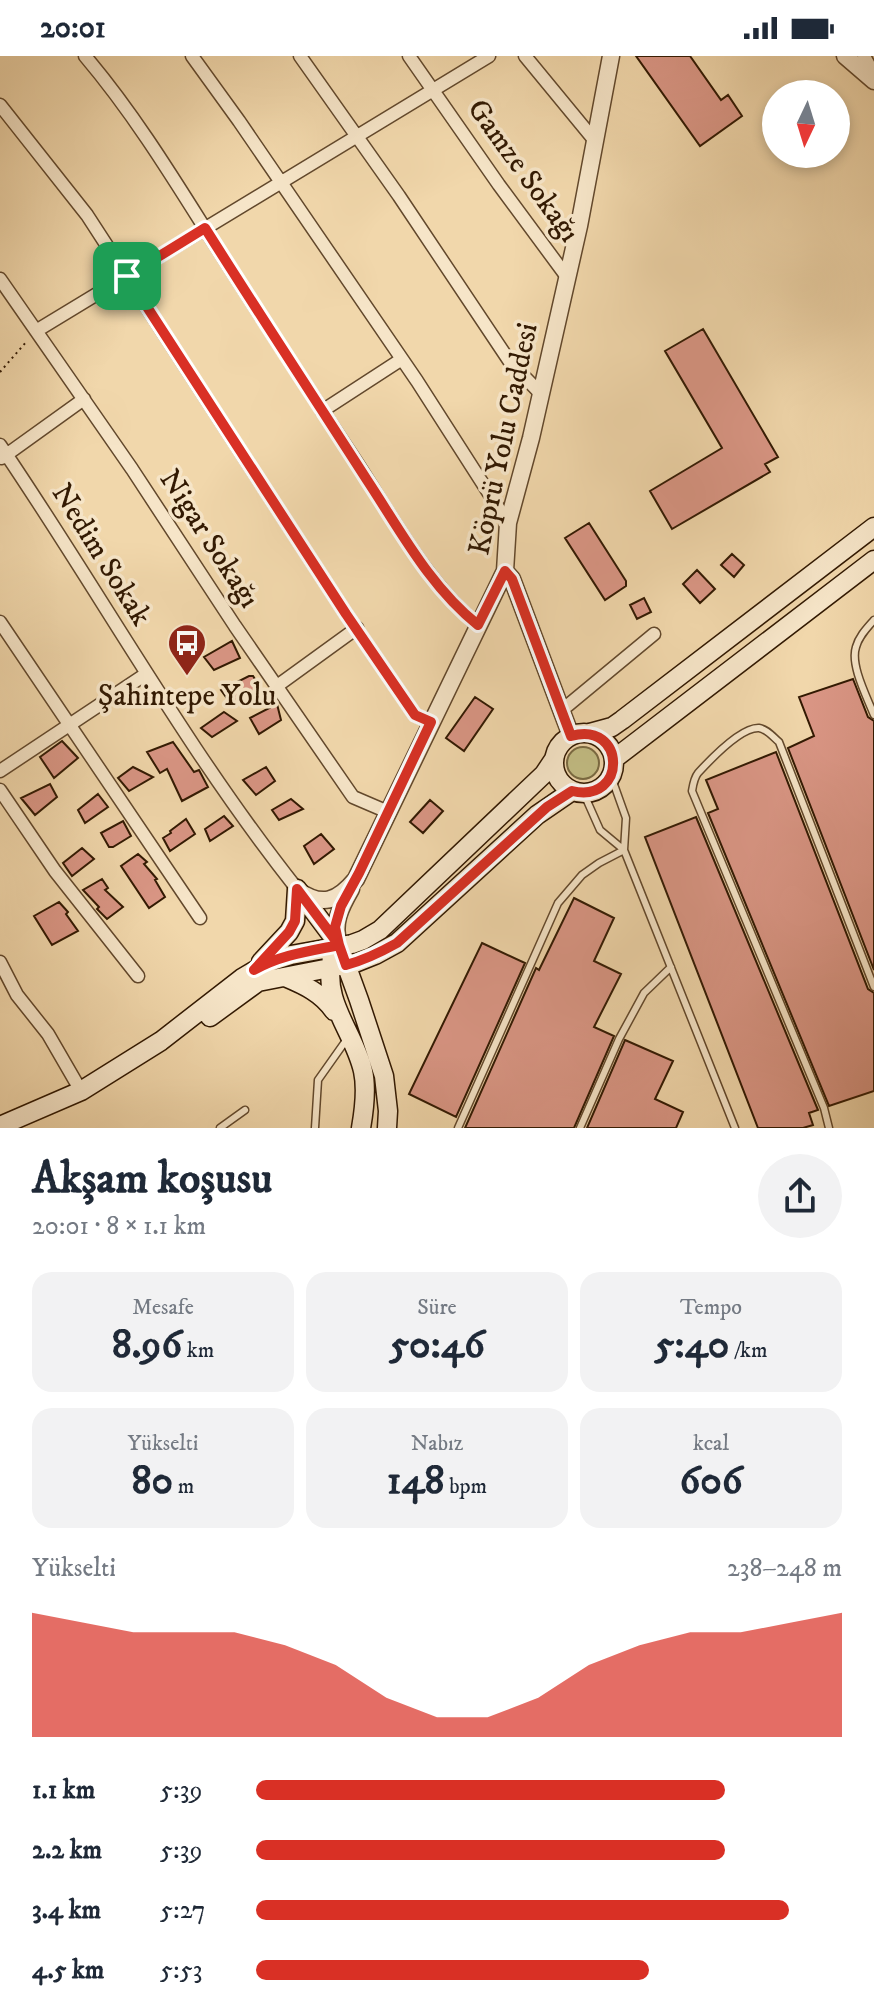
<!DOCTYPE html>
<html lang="tr">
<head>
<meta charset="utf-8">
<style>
  body { margin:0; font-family:"IM FELL DW Pica",serif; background:#f2f2f3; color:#1f2937; height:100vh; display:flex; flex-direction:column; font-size:30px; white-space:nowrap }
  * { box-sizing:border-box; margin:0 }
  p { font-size:26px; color:#747a83 }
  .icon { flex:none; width:44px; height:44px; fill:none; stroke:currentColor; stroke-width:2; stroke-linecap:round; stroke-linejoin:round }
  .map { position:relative; height:1072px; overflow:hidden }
  .sheet { display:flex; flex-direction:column; background:#fff; flex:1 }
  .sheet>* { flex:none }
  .needle { width:52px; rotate:184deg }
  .controls { position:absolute; left:762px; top:24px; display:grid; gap:16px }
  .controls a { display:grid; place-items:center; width:88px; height:88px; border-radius:50%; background:#fff; box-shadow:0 4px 12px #0003; font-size:40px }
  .pin { position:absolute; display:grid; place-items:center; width:68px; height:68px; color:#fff; margin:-34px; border-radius:16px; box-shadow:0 4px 12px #0006 }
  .round { display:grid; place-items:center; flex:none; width:84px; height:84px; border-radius:42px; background:#f2f2f3 }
  .head { display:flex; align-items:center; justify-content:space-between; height:136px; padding:0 32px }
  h1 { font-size:44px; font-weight:800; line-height:60px }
  .stats { display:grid; grid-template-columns:repeat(3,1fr); gap:12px; height:136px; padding:8px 32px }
  .stats div { display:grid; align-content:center; border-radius:20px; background:#f2f2f3; text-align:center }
  .stats b { font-size:40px; font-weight:800 }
  .stats small { font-size:22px; font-weight:400 }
  .stats p { font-size:22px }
  .chart { height:224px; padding:16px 32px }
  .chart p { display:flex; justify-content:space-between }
  .chart svg { width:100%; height:144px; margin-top:8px; fill:#d93025; opacity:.7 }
  ul { padding:0 32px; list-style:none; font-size:26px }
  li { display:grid; grid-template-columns:128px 96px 1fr; align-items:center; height:60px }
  li i { height:20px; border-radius:10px; background:#d93025 }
  .status { display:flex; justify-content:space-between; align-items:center; height:56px; padding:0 40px; background:#fff; direction:ltr }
  .status svg { height:22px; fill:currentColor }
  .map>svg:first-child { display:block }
</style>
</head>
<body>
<div class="status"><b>20:01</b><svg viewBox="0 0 49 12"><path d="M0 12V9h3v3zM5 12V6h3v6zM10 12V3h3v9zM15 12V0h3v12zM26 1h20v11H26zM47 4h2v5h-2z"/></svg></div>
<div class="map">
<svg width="874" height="1072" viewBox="0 0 874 1072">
  <rect width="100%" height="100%" fill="#f1d7ab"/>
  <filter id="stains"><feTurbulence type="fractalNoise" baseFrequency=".0025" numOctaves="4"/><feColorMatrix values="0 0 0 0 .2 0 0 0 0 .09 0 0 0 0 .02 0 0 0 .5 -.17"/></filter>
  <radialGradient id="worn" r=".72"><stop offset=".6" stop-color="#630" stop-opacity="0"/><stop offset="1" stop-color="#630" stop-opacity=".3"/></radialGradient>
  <!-- green -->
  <path fill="#c2bc83" stroke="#7a6a42" stroke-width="2" d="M567 707a16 16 0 1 1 32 0a16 16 0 1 1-32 0Z"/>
  <!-- building -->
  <path fill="#da9685" stroke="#321902" stroke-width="2" d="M 636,0 L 690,0 L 721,44 L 728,39 L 742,60 L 700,90 Z
    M 703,273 L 778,401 L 765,408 L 770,416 L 672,473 L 650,435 L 722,392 L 665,295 Z
    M 589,467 L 626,525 L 626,530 L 605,544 L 565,482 Z
    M 732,498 L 744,509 L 734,521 L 721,509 Z
    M 697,514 L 715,533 L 700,547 L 683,528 Z
    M 644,542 L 651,556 L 637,563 L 630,549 Z
    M 232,585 L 240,602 L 214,614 L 204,601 Z
    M 249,620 L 253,620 L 262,634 L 231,648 L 221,634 Z
    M 853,623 L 868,661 L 874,665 L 874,914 L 788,692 L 814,680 L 799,641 Z
    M 475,641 L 493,653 L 464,695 L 446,682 Z
    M 277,648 L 281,664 L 259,678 L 250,662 Z
    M 224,656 L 237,665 L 212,681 L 201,672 Z
    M 62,685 L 78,702 L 54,722 L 40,701 Z
    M 173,686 L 194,716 L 199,714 L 208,731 L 182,745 L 167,713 L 160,717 L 147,696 Z
    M 776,696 L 868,933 L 874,937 L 874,1035 L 829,1050 L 708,757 L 718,753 L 706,724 Z
    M 133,711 L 153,721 L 129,735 L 118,722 Z
    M 266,711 L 275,725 L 256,739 L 243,724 Z
    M 50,728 L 57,741 L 35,759 L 21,742 Z
    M 98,738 L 108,751 L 85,767 L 78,754 Z
    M 291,743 L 303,753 L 279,764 L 272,754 Z
    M 430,744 L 443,755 L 423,777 L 410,766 Z
    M 224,760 L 233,770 L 210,785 L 205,773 Z
    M 696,761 L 818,1054 L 809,1057 L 813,1069 L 803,1072 L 758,1072 L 645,781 Z
    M 186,763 L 195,778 L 170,795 L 163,782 L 171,777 L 170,775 Z
    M 123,765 L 131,780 L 113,791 L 109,791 L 101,777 Z
    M 321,778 L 334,793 L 314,808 L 304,790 Z
    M 82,792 L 94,803 L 72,820 L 63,807 Z
    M 138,798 L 147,806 L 144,808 L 157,823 L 155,824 L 165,841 L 149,852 L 121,810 Z
    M 102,823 L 108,832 L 105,834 L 123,851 L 107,863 L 97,853 L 99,851 L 83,834 Z
    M 574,842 L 614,862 L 594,905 L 621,918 L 594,971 L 614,980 L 574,1072 L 465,1072 L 536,912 L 539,914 Z
    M 59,846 L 68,856 L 66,858 L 78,875 L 52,889 L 34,860 Z
    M 482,887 L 525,907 L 456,1061 L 409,1038 Z
    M 625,984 L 673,1005 L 655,1043 L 683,1056 L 676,1072 L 587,1072 Z"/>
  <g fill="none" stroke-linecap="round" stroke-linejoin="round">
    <!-- service casing -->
    <g stroke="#62482c" stroke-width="9">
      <path id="service" d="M 874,564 C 867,572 859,580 856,591 C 850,609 867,641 874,659
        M 611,720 L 626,762 L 624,794 L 735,1072
        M 584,738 L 600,774 L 624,794
        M 220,1072 L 245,1054
        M 315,1072 L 318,1024 L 347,983
        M 458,1072 L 558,847 L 582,819 L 599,807 L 624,794
        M 580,1072 L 619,983 L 644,937 L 671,911
        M 829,1072 L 824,1052 L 692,735 C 693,729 694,722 698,717 C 709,705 741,671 759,672 C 767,673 773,681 779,686 L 874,931"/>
    </g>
    <!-- minor casing -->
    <g stroke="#62482c" stroke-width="15">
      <path id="minor" d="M 85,0 C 135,59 175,125 216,190 C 262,262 308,333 355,404 C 391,459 427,528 478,569
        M 192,0 L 239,65 L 417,325 L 508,467
        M 300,0 L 399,140 L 510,306 L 541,338
        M 409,0 L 499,129 L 567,221
        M 525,0 L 595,85
        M 864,0 L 874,18
        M 0,49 L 87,159 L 346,558 L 415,659 L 431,666
        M 0,223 L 132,413 L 235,570 L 353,741 L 388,756
        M 36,275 L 489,0
        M 322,355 L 402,303
        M 0,389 C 100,536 186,693 297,833
        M 2,402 L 84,343
        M 0,566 L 200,862
        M 277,630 L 357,572
        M 561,655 L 654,578
        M 0,715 L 146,618
        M 0,734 L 55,815 L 138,920
        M 0,906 L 17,939 L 48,978 L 81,1035"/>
    </g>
    <!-- tertiary casing -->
    <g stroke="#62482c" stroke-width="19">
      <path id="tertiary" d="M 845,0 L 874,25
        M 505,515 L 512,523 L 571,680
        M 297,834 C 322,851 337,846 356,823 L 505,515 L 508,467 L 531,382 L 579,170 L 611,0
        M 339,889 C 332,868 340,852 351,833"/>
    </g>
    <!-- secondary casing -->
    <g stroke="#321902" stroke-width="21">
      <path id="secondary" d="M554 707a30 30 0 1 1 60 0a30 30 0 1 1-60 0Z
        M 590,677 L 612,671 L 622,664 L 874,471
        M 614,703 L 874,504
        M 297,833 L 339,889 L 359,944 L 384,1020 L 388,1055 L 387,1072
        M 332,902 C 322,947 354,975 363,1015 C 367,1033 364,1055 361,1072
        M 261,906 L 289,876 L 295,865 L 297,833
        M 285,921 C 304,929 322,937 334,955
        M 210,961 L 258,926 L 355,907 L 375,899 L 397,887 L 537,759 L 572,735
        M 0,1070 L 81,1035 L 161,985 L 242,922 L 269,906 L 291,899 L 352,888 L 363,884 L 380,874 L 544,718 L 554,703"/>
    </g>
    <!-- path -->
    <path stroke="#321902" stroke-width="2" stroke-dasharray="2 4" stroke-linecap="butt" d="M 0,316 L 27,285"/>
    <!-- service -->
    <use href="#service" stroke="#f6e5c8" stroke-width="6"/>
    <!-- minor -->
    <use href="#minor" stroke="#f6e5c8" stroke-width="12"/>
    <!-- tertiary -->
    <use href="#tertiary" stroke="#f6e5c8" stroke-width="16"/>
    <!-- secondary -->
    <use href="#secondary" stroke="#f6e5c8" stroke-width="18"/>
  </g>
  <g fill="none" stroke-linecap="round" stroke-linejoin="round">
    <!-- route casing -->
    <g stroke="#fff" stroke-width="16">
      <path id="route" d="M 127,220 L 346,558 L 415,659 L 431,666 L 359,817 L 341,850 L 335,871 L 339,889 C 310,895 280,899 254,914 L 289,876 L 295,865 L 297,833 L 339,889 L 346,909 C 365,904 381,896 397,887 L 547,751 L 572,735 C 628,748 626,664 571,680 L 512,523 L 505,515 L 478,569 C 430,531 400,474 367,424 C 313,340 258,256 205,172 L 127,220"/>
    </g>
    <!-- route -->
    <use href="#route" stroke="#d93025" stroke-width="10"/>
  </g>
  <!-- icons -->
  <defs>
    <g id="bus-pin" transform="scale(2)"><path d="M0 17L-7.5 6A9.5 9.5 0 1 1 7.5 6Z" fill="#8f2418" stroke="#f6e5c8"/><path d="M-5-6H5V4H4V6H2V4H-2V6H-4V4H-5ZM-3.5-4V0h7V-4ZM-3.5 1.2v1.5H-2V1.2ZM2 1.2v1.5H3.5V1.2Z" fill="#fff"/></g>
  </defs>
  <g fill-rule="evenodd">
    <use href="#bus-pin" x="187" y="587"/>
  </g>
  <g text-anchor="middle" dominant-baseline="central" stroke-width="7" stroke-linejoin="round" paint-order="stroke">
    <!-- street labels -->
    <g font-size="30" fill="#321902" stroke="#f6e5c8">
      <text transform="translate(523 115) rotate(54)">Gamze Sokağı</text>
      <text transform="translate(504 383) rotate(-78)">Köprü Yolu Caddesi</text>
      <text transform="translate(209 483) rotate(57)">Nigar Sokağı</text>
      <text transform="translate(101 499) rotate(58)">Nedim Sokak</text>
    </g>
    <!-- poi labels -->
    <g font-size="30" fill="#321902" stroke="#f6e5c8">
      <text x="187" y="640">Şahintepe Yolu</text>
    </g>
  </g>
  <rect width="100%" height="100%" filter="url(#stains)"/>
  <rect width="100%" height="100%" fill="url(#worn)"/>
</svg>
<div class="controls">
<a><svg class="needle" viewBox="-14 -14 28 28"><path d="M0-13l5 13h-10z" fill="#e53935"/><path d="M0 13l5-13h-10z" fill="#747a83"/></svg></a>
</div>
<div class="pin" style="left:127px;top:220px;background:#1e9e55"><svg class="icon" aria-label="arrive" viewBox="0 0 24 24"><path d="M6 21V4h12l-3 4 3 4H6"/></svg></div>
</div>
<section class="sheet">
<div class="head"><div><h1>Akşam koşusu</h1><p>20:01 · 8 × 1.1 km</p></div><a class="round"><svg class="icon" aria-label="share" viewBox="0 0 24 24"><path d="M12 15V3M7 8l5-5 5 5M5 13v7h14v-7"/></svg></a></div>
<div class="stats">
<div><p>Mesafe</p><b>8.96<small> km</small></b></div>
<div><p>Süre</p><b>50:46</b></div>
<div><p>Tempo</p><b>5:40<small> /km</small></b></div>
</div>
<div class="stats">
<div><p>Yükselti</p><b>80<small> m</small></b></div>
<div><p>Nabız</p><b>148<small> bpm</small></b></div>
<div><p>kcal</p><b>606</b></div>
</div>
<div class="chart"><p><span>Yükselti</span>238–248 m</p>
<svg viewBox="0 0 160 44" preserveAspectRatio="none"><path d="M0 44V6L10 9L20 12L30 12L40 12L50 16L60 22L70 32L80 38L90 38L100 32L110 22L120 16L130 12L140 12L150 9L160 6V44z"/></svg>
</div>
<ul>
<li><b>1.1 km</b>5:39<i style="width:80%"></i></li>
<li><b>2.2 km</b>5:39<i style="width:80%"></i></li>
<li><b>3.4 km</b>5:27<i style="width:91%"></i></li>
<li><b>4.5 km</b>5:53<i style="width:67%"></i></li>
</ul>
</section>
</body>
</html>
